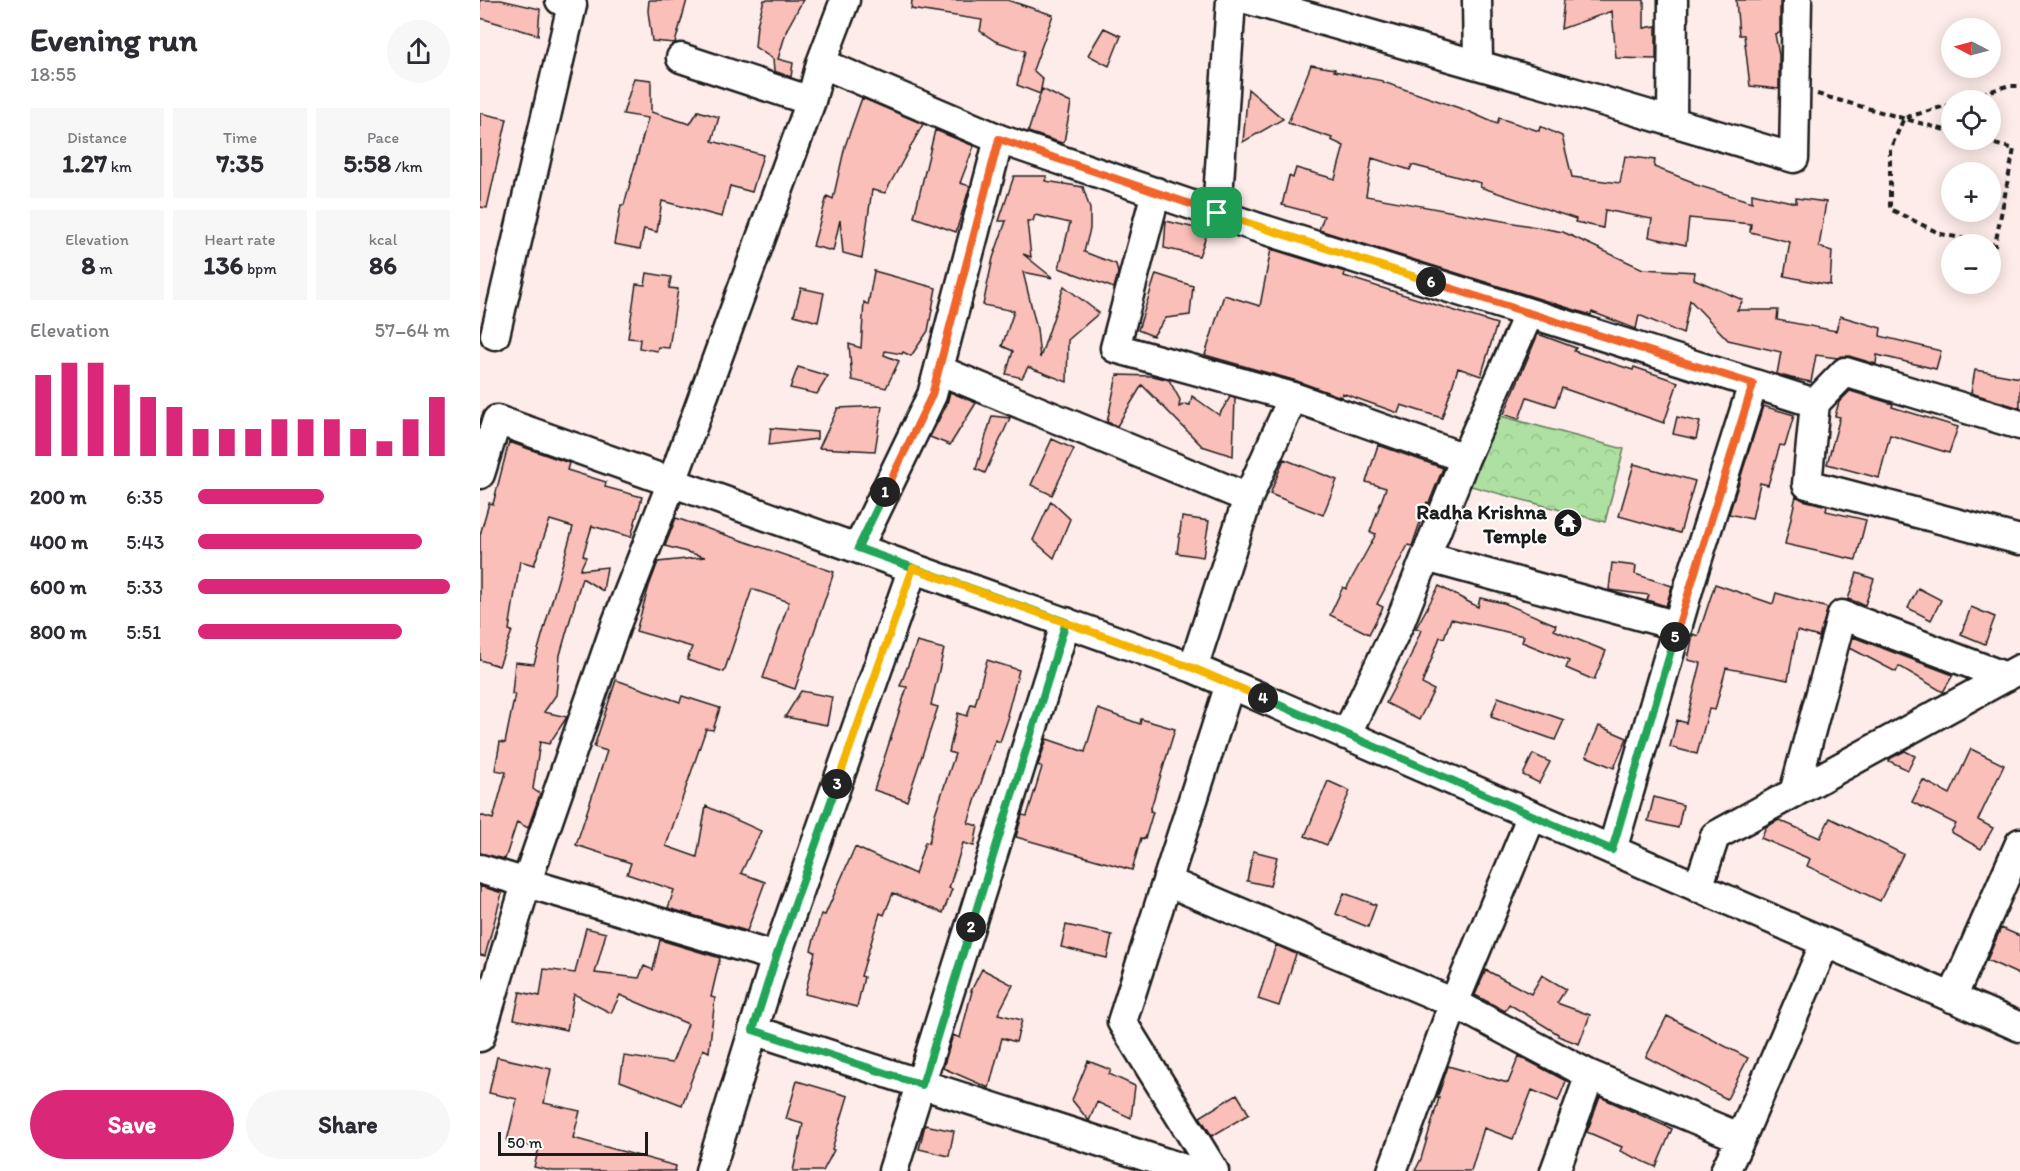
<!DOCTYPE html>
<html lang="en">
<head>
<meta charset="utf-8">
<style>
  body { margin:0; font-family:Itim,sans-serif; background:#f7f7f7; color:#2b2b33; height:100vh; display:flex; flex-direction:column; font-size:22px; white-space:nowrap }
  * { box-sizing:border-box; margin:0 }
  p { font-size:20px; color:#7c7c81 }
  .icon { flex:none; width:33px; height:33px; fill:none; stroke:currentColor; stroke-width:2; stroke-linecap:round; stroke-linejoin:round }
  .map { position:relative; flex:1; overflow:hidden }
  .panel { display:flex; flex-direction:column; background:#fff; width:480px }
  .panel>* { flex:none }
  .needle { width:39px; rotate:276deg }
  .fabs { position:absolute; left:1461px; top:18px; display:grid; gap:12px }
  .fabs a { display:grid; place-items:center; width:60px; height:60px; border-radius:50%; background:#fff; box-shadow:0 3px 15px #0003; font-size:30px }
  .scale { position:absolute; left:18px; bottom:15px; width:150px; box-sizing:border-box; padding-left:6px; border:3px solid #1c1c1c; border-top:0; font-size:16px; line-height:21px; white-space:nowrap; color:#1c1c1c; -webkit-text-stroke:4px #fff; paint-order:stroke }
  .pin { position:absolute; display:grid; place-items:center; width:51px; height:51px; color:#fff; margin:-26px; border-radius:12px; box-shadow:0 3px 9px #0006 }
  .km { position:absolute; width:30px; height:30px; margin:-15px; border-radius:50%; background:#222; color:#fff; font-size:16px; line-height:30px; text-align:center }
  .round { display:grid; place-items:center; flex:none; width:63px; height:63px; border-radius:32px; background:#f7f7f7 }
  .overview { display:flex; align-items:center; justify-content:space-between; height:102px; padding:0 30px }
  h1 { font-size:33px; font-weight:700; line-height:45px }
  .metrics { display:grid; grid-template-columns:repeat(3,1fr); gap:9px; height:102px; padding:6px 30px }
  .metrics div { display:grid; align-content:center; border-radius:0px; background:#f7f7f7; text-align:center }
  .metrics b { font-size:26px; font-weight:700 }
  .metrics small { font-size:16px; font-weight:400 }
  .metrics p { font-size:16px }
  .chart { height:168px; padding:12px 30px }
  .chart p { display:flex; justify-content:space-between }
  .chart svg { width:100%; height:108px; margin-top:6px; stroke:#db2777; stroke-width:6 }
  .cta { display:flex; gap:12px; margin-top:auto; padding:12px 30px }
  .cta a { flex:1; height:69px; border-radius:36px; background:#db2777; color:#fff; font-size:24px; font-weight:700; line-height:69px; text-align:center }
  .cta a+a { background:#f7f7f7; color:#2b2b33 }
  ul { padding:0 30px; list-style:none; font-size:20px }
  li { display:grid; grid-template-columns:96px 72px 1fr; align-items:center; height:45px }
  li i { height:15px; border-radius:8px; background:#db2777 }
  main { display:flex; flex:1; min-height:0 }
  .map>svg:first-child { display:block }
</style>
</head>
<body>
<main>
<section class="panel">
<div class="overview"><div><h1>Evening run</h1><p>18:55</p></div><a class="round"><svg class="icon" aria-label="share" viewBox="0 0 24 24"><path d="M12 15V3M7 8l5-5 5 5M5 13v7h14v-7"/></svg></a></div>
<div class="metrics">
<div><p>Distance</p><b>1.27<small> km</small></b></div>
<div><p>Time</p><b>7:35</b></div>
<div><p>Pace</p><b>5:58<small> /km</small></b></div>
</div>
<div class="metrics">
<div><p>Elevation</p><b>8<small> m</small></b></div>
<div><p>Heart rate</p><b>136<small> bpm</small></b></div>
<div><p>kcal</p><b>86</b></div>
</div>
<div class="chart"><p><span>Elevation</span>57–64 m</p>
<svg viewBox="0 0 160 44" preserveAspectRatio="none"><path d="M5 44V11M15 44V6M25 44V6M35 44V15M45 44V20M55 44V24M65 44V33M75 44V33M85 44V33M95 44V29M105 44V29M115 44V29M125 44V33M135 44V38M145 44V29M155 44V20"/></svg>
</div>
<ul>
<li><b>200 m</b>6:35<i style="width:50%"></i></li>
<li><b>400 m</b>5:43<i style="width:89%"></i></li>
<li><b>600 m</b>5:33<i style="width:100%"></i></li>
<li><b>800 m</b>5:51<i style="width:81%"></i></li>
</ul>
<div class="cta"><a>Save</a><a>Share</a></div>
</section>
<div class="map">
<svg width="1540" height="1171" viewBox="0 0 1540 1171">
  <defs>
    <pattern id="park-crowns" width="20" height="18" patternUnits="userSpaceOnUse" patternTransform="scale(1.5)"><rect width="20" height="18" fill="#aee0a1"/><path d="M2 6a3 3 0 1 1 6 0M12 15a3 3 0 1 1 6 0" fill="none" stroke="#95c08a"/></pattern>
  </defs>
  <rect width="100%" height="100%" fill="#feecea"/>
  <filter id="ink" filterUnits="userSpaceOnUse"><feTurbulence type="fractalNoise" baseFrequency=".0167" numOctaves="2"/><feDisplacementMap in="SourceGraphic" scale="12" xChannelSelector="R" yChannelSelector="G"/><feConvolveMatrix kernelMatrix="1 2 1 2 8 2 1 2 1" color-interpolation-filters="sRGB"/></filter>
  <g filter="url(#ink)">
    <!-- park -->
    <path fill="url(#park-crowns)" stroke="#657e5e" stroke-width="1.5" d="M 1017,415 L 1144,449 L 1125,522 L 991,486 Z"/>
    <!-- building -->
    <path fill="#fbbfb9" stroke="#1c1c1c" stroke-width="1.5" d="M 0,0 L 21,0 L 60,9 L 58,35 L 0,18 Z
      M 169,0 L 207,0 L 195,43 L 172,41 L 168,11 Z
      M 284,0 L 323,0 L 307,29 L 298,59 L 313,63 L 311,77 L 294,71 L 293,59 L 275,47 L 277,25 Z
      M 432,0 L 527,0 L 573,15 L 553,70 L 563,79 L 560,94 L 537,85 L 545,51 L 515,41 L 500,31 L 502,20 L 431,9 Z
      M 1084,0 L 1164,0 L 1164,28 L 1176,26 L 1176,59 L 1136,58 L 1132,11 L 1081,29 Z
      M 1256,0 L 1300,0 L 1300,33 L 1295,34 L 1299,55 L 1299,89 L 1270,86 L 1264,35 L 1259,35 Z
      M 624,28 L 641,36 L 629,66 L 608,55 Z
      M 831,65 L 855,69 L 854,71 L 903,81 L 903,82 L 985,110 L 1017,124 L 1019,118 L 1059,131 L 1060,126 L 1082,136 L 1092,177 L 1140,183 L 1145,156 L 1175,160 L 1174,167 L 1213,182 L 1213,184 L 1272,202 L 1272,193 L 1316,203 L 1316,198 L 1346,202 L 1339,247 L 1352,251 L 1350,285 L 1304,276 L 1310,242 L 1270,232 L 1271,224 L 1209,218 L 1206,245 L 1169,237 L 1172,219 L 1125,210 L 1123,228 L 1095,222 L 1096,219 L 1000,187 L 1001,183 L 932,165 L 930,170 L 892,158 L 886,196 L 1083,232 L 1163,269 L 1215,272 L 1214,279 L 1263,300 L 1257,310 L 1298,310 L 1297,320 L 1356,331 L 1360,316 L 1401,328 L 1400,336 L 1461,351 L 1456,369 L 1397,355 L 1396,364 L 1369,356 L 1357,358 L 1336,355 L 1331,382 L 1311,378 L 1297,374 L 1301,352 L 1248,340 L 1210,300 L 1203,334 L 1159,315 L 1156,329 L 1112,312 L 1111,315 L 839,230 L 844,216 L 802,205 L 809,176 L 813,178 L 816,168 L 855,179 L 864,146 L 851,140 L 852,138 L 808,123 Z
      M 154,78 L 171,80 L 171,112 L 210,124 L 218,111 L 239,117 L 232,141 L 283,155 L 272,192 L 250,186 L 242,217 L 182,201 L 177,232 L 164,229 L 160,249 L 134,244 L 141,205 L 144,205 L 168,118 L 143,114 Z
      M 562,89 L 591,103 L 584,142 L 582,143 L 548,132 Z
      M 768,89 L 803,119 L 763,142 Z
      M 382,98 L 443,124 L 405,193 L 392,190 L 382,258 L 363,253 L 360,220 L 353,251 L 333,246 L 347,196 L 353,199 L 365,146 Z
      M 0,113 L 27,119 L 7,208 L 0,207 Z
      M 455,130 L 494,146 L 480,183 L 490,186 L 476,232 L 434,217 Z
      M 534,176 L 567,176 L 565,181 L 603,187 L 610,209 L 610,229 L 604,252 L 636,264 L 638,273 L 634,288 L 579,268 L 590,223 L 555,215 L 553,221 L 547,221 L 551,257 L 543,254 L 573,278 L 543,272 L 557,329 L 560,358 L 584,286 L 619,313 L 588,340 L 587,382 L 548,367 L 542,378 L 526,374 L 533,351 L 522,346 L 534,311 L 503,305 L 513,258 L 526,221 L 519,221 Z
      M 686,221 L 728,231 L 719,256 L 684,248 Z
      M 791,249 L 865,272 L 864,276 L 1017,324 L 1001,376 L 978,368 L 962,418 L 921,405 L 918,413 L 862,393 L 861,397 L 817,381 L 725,355 L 744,295 L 780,306 Z
      M 394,271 L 456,288 L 448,331 L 431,356 L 423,352 L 422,354 L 405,351 L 404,355 L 419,361 L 406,388 L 372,380 L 369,344 L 381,348 L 384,302 L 388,305 Z
      M 167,273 L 191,277 L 189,288 L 198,289 L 189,348 L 178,347 L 177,351 L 159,348 L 160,339 L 148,338 L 156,284 L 165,285 Z
      M 676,274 L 713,286 L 710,315 L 686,318 L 673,336 L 658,330 Z
      M 321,288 L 344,293 L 338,322 L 314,315 Z
      M 1058,334 L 1096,348 L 1094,351 L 1153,370 L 1154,367 L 1198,382 L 1184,423 L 1082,388 L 1075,406 L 1047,397 L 1039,419 L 1024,414 Z
      M 318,367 L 348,376 L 337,394 L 310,388 Z
      M 1495,370 L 1540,378 L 1540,408 L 1491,393 Z
      M 637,375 L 673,376 L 689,380 L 700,400 L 699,407 L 705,404 L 710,405 L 712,396 L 739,415 L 750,397 L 755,398 L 753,456 L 722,446 L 662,385 L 637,426 L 627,422 Z
      M 1370,391 L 1413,404 L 1412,407 L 1478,427 L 1469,453 L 1410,435 L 1399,478 L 1347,464 L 1360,417 L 1355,416 L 1359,402 Z
      M 470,392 L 496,403 L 470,445 L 450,437 L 467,404 Z
      M 402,406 L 395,451 L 339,448 L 358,408 Z
      M 1283,406 L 1314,415 L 1305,446 L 1300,445 L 1288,485 L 1280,483 L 1272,519 L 1249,514 Z
      M 512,416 L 530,418 L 505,473 L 496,469 Z
      M 1197,417 L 1220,422 L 1216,439 L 1193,434 Z
      M 291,428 L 337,432 L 337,439 L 289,445 Z
      M 572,439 L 594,449 L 572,495 L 551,485 Z
      M 29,442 L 89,463 L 87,470 L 126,482 L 125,487 L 162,497 L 151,537 L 112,526 L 103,555 L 106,557 L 100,570 L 127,567 L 123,591 L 102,578 L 80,655 L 76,695 L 64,712 L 87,717 L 69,744 L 60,742 L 53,789 L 60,794 L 48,828 L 37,822 L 25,859 L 0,853 L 0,815 L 13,819 L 26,772 L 15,770 L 20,742 L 25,743 L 35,694 L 32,694 L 35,662 L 54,664 L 93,527 L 70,520 L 54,565 L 40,561 L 29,630 L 32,631 L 19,666 L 0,660 L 0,535 L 9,503 L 13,504 Z
      M 898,445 L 963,468 L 949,503 L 947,502 L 932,546 L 928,545 L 897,604 L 903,607 L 889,634 L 850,615 L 863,587 L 866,589 L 896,534 L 890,532 L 906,488 L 886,482 Z
      M 804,459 L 857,480 L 843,515 L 790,494 Z
      M 1154,464 L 1215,481 L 1200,533 L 1139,516 Z
      M 1316,496 L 1323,500 L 1347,506 L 1346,511 L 1386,520 L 1376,560 L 1305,544 Z
      M 571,501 L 590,519 L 574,558 L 553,540 Z
      M 702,517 L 729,521 L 723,557 L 697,553 Z
      M 196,518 L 354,572 L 315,689 L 283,678 L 309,602 L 272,589 L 244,672 L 207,660 L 212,647 L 156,631 L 169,586 L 178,562 L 225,557 L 185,546 Z
      M 1132,563 L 1156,566 L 1155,574 L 1192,586 L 1186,606 L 1167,600 L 1169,595 L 1129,590 Z
      M 1377,573 L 1394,579 L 1385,605 L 1368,599 Z
      M 1235,584 L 1293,604 L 1296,593 L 1348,608 L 1339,637 L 1317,631 L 1308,680 L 1246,668 L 1235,710 L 1229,709 L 1217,754 L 1190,747 L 1197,720 L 1206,723 L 1221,663 L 1208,660 L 1213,634 L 1218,636 Z
      M 959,586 L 998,607 L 1000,598 L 1024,603 L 1076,625 L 1074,630 L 1126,651 L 1114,680 L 1086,668 L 1089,661 L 1042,642 L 1044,636 L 971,619 L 964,638 L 960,637 L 942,684 L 954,690 L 939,720 L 906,703 L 929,660 L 941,630 L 936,628 Z
      M 1438,588 L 1461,600 L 1451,620 L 1428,608 Z
      M 1491,607 L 1515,617 L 1505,644 L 1481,634 Z
      M 1373,637 L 1473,675 L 1463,692 L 1419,666 L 1416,672 L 1370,648 Z
      M 437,642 L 464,649 L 451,705 L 458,707 L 427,801 L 394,790 L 427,687 L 420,686 Z
      M 507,660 L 539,670 L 527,715 L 529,716 L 520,742 L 515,740 L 488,823 L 498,826 L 494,846 L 483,843 L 469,888 L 472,889 L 463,913 L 413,893 L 404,915 L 400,913 L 381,976 L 384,977 L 377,1007 L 325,994 L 335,952 L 331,950 L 341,914 L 345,915 L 375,847 L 435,874 L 445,842 L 449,843 L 455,814 L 475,754 L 469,752 L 478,713 L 487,716 L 491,704 L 495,705 Z
      M 136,680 L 200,702 L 202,696 L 240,708 L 233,730 L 226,729 L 186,846 L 217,857 L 226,806 L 281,831 L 261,873 L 285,882 L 267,931 L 188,908 L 194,890 L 147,874 L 151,863 L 96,845 L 127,751 L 114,747 Z
      M 321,691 L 352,697 L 347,725 L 305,717 Z
      M 1018,697 L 1084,720 L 1075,740 L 1011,717 Z
      M 618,709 L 660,724 L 661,719 L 695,729 L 670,811 L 673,812 L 665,839 L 661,838 L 652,870 L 536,837 L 542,815 L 547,816 L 562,767 L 558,765 L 567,739 L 605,752 Z
      M 1119,726 L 1147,738 L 1134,768 L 1106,756 Z
      M 1491,749 L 1524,765 L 1498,820 L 1513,828 L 1501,849 L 1471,832 L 1476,824 L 1432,802 L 1443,780 L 1470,794 Z
      M 1425,751 L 1435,756 L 1428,770 L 1409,761 L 1411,758 Z
      M 1053,754 L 1070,762 L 1059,783 L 1043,775 Z
      M 848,781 L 870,791 L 847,845 L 825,836 Z
      M 1174,797 L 1203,805 L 1198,828 L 1168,821 Z
      M 1350,818 L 1423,854 L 1400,901 L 1327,866 L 1330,859 L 1281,838 L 1286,827 L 1299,820 L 1340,838 Z
      M 773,851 L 797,857 L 790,886 L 767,881 Z
      M 0,886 L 22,893 L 5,956 L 0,955 Z
      M 864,893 L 896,905 L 888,927 L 856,914 Z
      M 586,925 L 632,935 L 627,958 L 581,947 Z
      M 106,928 L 126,933 L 115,973 L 159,978 L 164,966 L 173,970 L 180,940 L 240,958 L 231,997 L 235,998 L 229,1052 L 223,1049 L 202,1105 L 140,1081 L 144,1056 L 192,1063 L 208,1024 L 140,995 L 131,1013 L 94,994 L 87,1030 L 34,1019 L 40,992 L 60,996 L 64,969 L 95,973 Z
      M 1521,928 L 1540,936 L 1540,975 L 1507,960 Z
      M 796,945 L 816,954 L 799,1006 L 778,999 Z
      M 502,969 L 533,985 L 518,1014 L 542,1020 L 536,1042 L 522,1038 L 509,1088 L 463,1068 L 473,1035 L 480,1038 L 492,991 L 491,991 Z
      M 1006,970 L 1051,994 L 1062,975 L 1086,989 L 1077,1003 L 1110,1015 L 1099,1044 L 1078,1036 L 1078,1034 L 1029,1004 L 1025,1011 L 995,995 Z
      M 1187,1016 L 1268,1058 L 1247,1099 L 1166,1057 Z
      M 1039,1056 L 1086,1081 L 1078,1101 L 1052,1090 L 1033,1139 L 1004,1128 L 991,1171 L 935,1171 L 941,1159 L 959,1098 L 957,1098 L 961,1087 L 968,1066 L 1028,1083 Z
      M 17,1057 L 71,1069 L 64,1103 L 100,1111 L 93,1138 L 196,1166 L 195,1171 L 72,1171 L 54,1167 L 59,1148 L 27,1141 L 37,1099 L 9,1093 Z
      M 608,1061 L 631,1070 L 629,1074 L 655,1086 L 651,1118 L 617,1102 L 609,1121 L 592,1100 Z
      M 317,1081 L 368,1096 L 352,1149 L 354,1150 L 343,1171 L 313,1171 L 323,1124 L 306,1119 Z
      M 757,1094 L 769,1114 L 732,1136 L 720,1117 Z
      M 1120,1097 L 1192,1129 L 1176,1167 L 1140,1151 L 1142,1147 L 1107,1132 Z
      M 445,1125 L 474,1131 L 469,1156 L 439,1149 Z"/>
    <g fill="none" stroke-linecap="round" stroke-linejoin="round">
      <!-- minor casing -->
      <g stroke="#1c1c1c" stroke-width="33">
        <path id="minor" d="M 770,0 L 1089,91 L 1314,158 L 1317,0
          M 997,0 L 998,64
          M 201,58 L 331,101
          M 341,63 L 519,139 L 452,395 L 378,548
          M 1192,121 L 1193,0
          M 519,139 L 776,227 L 1335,403 L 1327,484 L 1540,540
          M 676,192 L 635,348 L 813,397 L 985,458
          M 737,213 L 751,0
          M 15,335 L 92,5 L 80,0
          M 459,370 L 768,498
          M 1335,403 L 1365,372 L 1540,425
          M 0,474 L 17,420 L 713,668 L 1540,1027
          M 946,557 L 1198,626
          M 713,668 L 768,498 L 813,397
          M 866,735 L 920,622 L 985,458 L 1049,313
          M 1314,793 L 1362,615 L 1526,677
          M 1132,850 L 1210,583 L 1273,384
          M 0,869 L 296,957
          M 688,882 L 974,1003 L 1052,815
          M 1218,888 L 1235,836 L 1540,669
          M 1472,998 L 1540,843
          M 273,1030 L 711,1171
          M 0,1037 L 46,884 L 137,622 L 192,482 L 331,101 L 341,63 L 365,0
          M 230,1171 L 296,957 L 433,568
          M 413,1171 L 586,622
          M 734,1171 L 642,1022 L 750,684
          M 912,1171 L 974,1003 L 1110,1075 L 1261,1138 L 1345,943
          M 1075,1171 L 1110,1075
          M 1245,1171 L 1261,1138"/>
      </g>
      <!-- path -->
      <path stroke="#1c1c1c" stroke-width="4" stroke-dasharray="6 4.5" stroke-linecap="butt" d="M 1337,94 L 1472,132
        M 1481,100 L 1527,86 L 1540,86
        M 1472,104 L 1424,118 L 1410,150 L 1410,209 L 1461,234 L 1515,245 L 1534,149 L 1499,140"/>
      <!-- minor -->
      <use href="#minor" stroke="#fff" stroke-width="28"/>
    </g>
  </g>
  <g fill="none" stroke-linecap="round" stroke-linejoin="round" filter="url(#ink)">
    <!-- split-1 casing -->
    <g stroke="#fff" stroke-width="12">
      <path id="split-1" d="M 405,492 L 452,395 L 519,139 L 737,213"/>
    </g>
    <!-- split-2 casing -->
    <g stroke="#fff" stroke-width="12">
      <path id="split-2" d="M 405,492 L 378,548 L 586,622 L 491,927"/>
    </g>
    <!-- split-3 casing -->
    <g stroke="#fff" stroke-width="12">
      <path id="split-3" d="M 357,784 L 296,957 L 273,1030 L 442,1085 L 491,927"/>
    </g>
    <!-- split-4 casing -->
    <g stroke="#fff" stroke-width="12">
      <path id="split-4" d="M 357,784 L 433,568 L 713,668 L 783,698"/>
    </g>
    <!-- split-5 casing -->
    <g stroke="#fff" stroke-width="12">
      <path id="split-5" d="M 783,698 L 1132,850 L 1195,637"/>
    </g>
    <!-- split-6 casing -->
    <g stroke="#fff" stroke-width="12">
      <path id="split-6" d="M 951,282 L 1273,384 L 1195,637"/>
    </g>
    <!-- split-7 casing -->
    <g stroke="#fff" stroke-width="12">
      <path id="split-7" d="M 737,213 L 951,282"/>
    </g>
    <!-- split-1 -->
    <use href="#split-1" stroke="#f0652b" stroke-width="8"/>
    <!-- split-2 -->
    <use href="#split-2" stroke="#22a559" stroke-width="8"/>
    <!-- split-3 -->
    <use href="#split-3" stroke="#22a559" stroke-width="8"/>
    <!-- split-4 -->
    <use href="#split-4" stroke="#f5b400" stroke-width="8"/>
    <!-- split-5 -->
    <use href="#split-5" stroke="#22a559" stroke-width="8"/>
    <!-- split-6 -->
    <use href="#split-6" stroke="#f0652b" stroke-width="8"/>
    <!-- split-7 -->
    <use href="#split-7" stroke="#f5b400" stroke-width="8"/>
  </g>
  <!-- icons -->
  <defs>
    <g id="temple-disc" transform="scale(1.5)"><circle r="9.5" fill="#1c1c1c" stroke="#fff"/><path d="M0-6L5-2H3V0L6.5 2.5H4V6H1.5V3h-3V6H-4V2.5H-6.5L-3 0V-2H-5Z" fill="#fff"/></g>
  </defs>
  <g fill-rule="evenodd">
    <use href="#temple-disc" x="1088" y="523"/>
  </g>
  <g text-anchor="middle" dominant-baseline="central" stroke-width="4.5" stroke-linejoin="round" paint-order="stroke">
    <!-- poi labels -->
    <g font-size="21" font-weight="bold" fill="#1c1c1c" stroke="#fff" text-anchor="end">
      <text x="1067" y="511">Radha Krishna<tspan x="1067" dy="24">Temple</tspan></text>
    </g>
  </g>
</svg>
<div class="fabs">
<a><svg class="needle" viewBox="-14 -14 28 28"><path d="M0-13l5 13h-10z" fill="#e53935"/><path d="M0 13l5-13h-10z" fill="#7c7c81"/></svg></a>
<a><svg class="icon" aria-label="locate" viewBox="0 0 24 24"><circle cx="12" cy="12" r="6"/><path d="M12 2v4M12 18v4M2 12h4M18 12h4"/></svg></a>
<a>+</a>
<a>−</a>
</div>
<div class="scale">50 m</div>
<div class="pin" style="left:737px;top:213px;background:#1e9e55"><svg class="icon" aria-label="arrive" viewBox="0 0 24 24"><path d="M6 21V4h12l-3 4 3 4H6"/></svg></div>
<b class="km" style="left:405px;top:492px">1</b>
<b class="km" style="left:491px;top:927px">2</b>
<b class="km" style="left:357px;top:784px">3</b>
<b class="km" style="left:783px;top:698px">4</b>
<b class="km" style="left:1195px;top:637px">5</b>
<b class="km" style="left:951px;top:282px">6</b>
</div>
</main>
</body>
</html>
